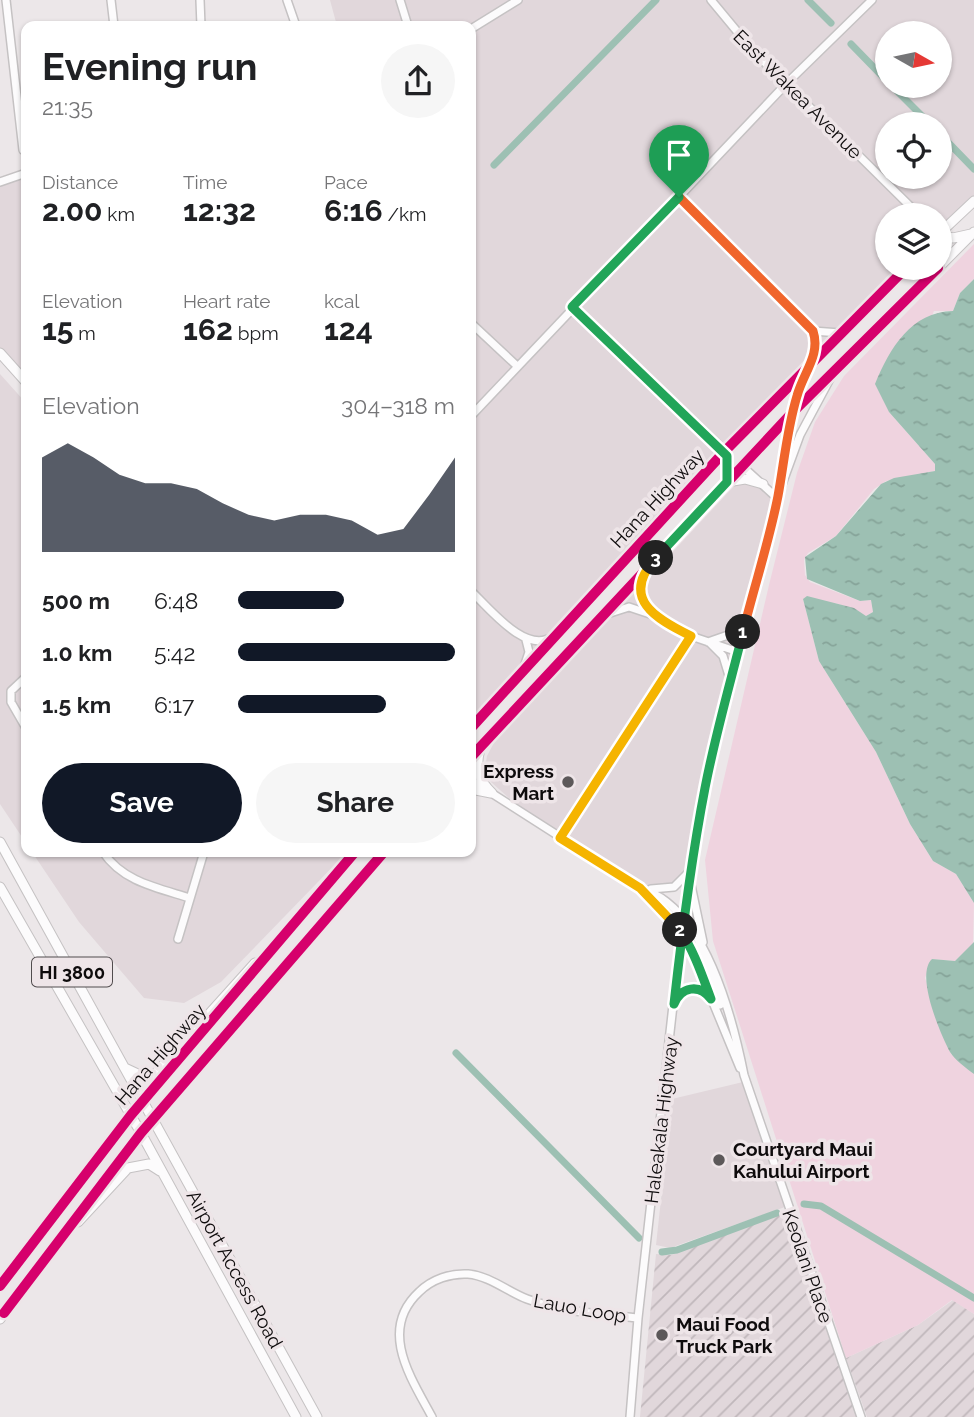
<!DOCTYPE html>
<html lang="en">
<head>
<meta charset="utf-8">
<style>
  body { margin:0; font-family:Raleway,sans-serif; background:#f6f6f6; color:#202124; height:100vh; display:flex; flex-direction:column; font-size:26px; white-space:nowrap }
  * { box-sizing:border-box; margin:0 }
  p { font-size:23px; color:#757577 }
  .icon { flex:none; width:38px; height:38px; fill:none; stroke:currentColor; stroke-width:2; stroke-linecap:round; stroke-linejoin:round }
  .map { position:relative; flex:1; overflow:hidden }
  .drawer { position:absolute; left:21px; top:21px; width:455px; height:836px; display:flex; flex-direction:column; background:#fff; border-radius:14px; box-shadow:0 2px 5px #0004 }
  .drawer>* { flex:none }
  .needle { width:46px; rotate:99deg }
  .fabs { position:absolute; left:875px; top:21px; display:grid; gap:14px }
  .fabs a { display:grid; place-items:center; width:77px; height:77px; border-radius:50%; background:#fff; box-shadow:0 2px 5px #0004; font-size:35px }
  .pin { position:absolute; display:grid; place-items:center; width:60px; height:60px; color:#fff; margin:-72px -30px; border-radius:50% 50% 50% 0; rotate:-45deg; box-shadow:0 0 7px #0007 }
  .pin .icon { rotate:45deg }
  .km { position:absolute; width:35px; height:35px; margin:-18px; border-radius:50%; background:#222; color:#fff; font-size:19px; line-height:35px; text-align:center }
  .round { display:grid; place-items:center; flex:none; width:74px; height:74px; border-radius:37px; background:#f6f6f6 }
  .overview { display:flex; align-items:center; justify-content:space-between; height:119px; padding:0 21px }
  h1 { font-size:38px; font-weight:700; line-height:52px }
  .metrics { display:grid; grid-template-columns:repeat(3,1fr); gap:10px; height:119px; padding:7px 21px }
  .metrics div { display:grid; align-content:center }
  .metrics b { font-size:30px; font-weight:700 }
  .metrics small { font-size:19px; font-weight:400 }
  .metrics p { font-size:19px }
  .chart { height:196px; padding:14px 21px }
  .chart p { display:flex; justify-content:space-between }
  .chart svg { width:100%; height:126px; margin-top:7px; fill:#111827; opacity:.7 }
  .cta { display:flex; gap:14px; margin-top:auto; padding:14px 21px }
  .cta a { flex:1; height:80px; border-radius:42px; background:#111827; color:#fff; font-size:28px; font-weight:700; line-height:80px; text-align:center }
  .cta a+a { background:#f6f6f6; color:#202124 }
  ul { padding:0 21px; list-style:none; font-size:23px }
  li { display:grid; grid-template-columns:112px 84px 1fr; align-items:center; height:52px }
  li i { height:18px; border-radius:9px; background:#111827 }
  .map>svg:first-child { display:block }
</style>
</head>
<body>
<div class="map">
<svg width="974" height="1417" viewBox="0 0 974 1417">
  <defs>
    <pattern id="industrial-furrows" width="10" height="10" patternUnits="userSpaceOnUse" patternTransform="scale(1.75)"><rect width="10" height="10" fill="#e1d7db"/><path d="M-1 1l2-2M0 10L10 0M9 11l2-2" fill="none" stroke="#c0b7bb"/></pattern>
    <pattern id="water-ripples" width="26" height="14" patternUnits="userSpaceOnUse" patternTransform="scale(1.75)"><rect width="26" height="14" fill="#9dc0b3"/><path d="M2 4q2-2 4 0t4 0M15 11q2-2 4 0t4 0" fill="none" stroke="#86a499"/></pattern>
  </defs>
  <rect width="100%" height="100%" fill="#ece7e9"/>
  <!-- built -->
  <path fill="#e1d7db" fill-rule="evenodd" d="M 330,0 L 974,0 L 974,201 L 940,233 L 940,215 L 887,215 L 887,268 L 906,268 L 827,345 L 471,722 L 471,26 L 337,26 ZM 887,33 L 940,33 L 940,86 L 887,86 ZM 887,124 L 940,124 L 940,177 L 887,177 Z
    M 26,173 L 26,382 L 0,353 L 0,182 Z
    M 0,374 L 26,403 L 26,843 L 0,804 Z
    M 742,466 L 777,498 L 705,785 L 690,869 L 674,887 L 640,888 L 536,822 L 491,782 L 485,769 L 487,756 L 511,710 Z
    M 32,852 L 347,852 L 221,982 L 184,1003 L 144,998 L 79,922 Z
    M 743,1082 L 785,1207 L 670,1248 L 656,1245 L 672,1099 Z"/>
  <!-- industrial -->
  <path fill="url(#industrial-furrows)" d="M 789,1210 L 862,1417 L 640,1417 L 656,1254 L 671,1255 Z
    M 953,1300 L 974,1314 L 974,1417 L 867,1417 L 846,1358 L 918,1325 Z"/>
  <!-- grass -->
  <path fill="#efd3df" d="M 974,244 L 974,279 L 960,293 L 953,311 L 934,311 L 889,412 L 935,464 L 935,471 L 886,481 L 874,489 L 836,536 L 808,553 L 804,560 L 805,575 L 810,582 L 860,601 L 871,600 L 873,612 L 866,616 L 839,604 L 803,599 L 819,661 L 876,752 L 910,824 L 933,861 L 956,874 L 974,903 L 973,944 L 955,961 L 932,959 L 925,978 L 951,1054 L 974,1074 L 974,1314 L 952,1300 L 918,1325 L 846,1358 L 713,941 L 705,860 L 769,585 L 797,473 L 815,422 L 844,376 Z"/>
  <!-- water -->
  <path fill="url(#water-ripples)" d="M 974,279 L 974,903 L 956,874 L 933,861 L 910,824 L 876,752 L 819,661 L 803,599 L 807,596 L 854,608 L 866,616 L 873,612 L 871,600 L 860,601 L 807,579 L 805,557 L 836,536 L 881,484 L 894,478 L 935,471 L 935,464 L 889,412 L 875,384 C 890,348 911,312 953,311 L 960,293 Z
    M 974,942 L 974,1074 C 966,1068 955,1060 950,1052 C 940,1033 915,975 932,959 L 955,961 Z"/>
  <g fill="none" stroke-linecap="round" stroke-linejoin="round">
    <!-- canal -->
    <path stroke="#9dc0b3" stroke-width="7" d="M 808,0 L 831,23
      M 851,44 L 887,81
      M 892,86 L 930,124
      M 940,134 L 974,169
      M 494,165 L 656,0
      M 456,1053 L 639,1238
      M 804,1204 L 821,1206 L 974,1298
      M 662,1252 L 677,1250 L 777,1213"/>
    <!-- minor casing -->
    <g stroke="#c5c2c3" stroke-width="10">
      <path id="minor" d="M 6,0 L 23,150
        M 111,0 L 114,26
        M 200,0 L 201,26
        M 287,0 L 296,26
        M 400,0 L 408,26
        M 711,0 L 755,53 L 919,215
        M 471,29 L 518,0
        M 0,182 L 26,173
        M 679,197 L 813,331 L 816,340 L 814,359
        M 572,307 L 725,451
        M 471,323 L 516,365
        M 813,331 L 840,333
        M 471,416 L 787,83 L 872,0
        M 742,466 L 777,498
        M 780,480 L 792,413 L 804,373
        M 644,574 L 640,593 L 655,615
        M 471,591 C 490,609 527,656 553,636
        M 607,614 L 629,607 L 656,616 L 691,636 L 738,652
        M 708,642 L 728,635 L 744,620
        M 711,644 L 723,656 L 730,679
        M 524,667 L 529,652 L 526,640
        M 26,677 L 11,691 L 11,702 L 26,728
        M 471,780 L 640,888 C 704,906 732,1015 744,1075 L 861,1417
        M 560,838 L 691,636
        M 103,852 C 123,882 158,888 190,898
        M 691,885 L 703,942
        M 640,889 L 668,914 L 688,942 L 740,1068
        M 651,889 L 674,887 L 688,873
        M 178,939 L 204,852
        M 685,942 L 697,947 L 720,1005
        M 675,1000 C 683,987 697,985 709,995
        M 432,1417 C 411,1378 378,1330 419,1292 C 432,1279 451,1273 468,1274 C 490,1276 508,1292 527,1299 C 562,1312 601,1314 638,1318
        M 630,1417 L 638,1318 L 683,916 L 705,785 L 777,498 L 800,435 L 831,377"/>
    </g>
    <!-- major casing -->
    <g stroke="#c5c2c3" stroke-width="11">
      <path id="major" d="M 940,233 L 974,201
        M 940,235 L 953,238 L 971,234
        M 940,238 L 940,258
        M 940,266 L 974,232
        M 0,353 L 26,382
        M 725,451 L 728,480
        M 727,482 L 745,479 L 763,484
        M 471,728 L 725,451 L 906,268
        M 480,749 C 475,768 478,780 492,793
        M 471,757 L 792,413 L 938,268
        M 471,789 L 491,793
        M 0,842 L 317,1417
        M 0,887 L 141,1133 L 296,1417
        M 125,1068 L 142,1076 L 156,1073 L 255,963
        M 78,1222 L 128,1168 L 149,1164 L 160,1171
        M 0,1286 L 131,1115 L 355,852
        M 0,1319 L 141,1133 L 384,852"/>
    </g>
    <!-- minor -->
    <use href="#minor" stroke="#fcfbfc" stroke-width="7"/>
    <!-- major -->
    <use href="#major" stroke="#fcfbfc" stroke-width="9"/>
    <!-- cycleway casing -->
    <g stroke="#eee5e8" stroke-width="15">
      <path id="cycleway" d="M 471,728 L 725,451 L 906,268
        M 471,757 L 792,413 L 938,268
        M 0,1286 L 131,1115 L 355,852
        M 4,1313 L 141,1133 L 384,852"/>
    </g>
    <!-- cycleway -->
    <use href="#cycleway" stroke="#d6006c" stroke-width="10"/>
  </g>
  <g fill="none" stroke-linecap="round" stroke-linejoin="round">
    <!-- split-1 casing -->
    <g stroke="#fff" stroke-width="14">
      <path id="split-1" d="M 679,197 L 813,331 C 821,355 803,373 797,396 C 787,429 784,463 778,496 C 769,542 754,587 743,632"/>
    </g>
    <!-- split-2 casing -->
    <g stroke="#fff" stroke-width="14">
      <path id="split-2" d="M 680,930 C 694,951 702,975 711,999 C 699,983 681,987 674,1004 C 682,932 691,860 705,788 C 715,736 730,684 743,632"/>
    </g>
    <!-- split-3 casing -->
    <g stroke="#fff" stroke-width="14">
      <path id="split-3" d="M 656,558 C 619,598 656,619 691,636 L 560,838 L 640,888 L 680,930"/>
    </g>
    <!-- split-4 casing -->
    <g stroke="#fff" stroke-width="14">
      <path id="split-4" d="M 656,558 L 727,482 L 727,456 L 572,307 L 679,197"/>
    </g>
    <!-- split-1 -->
    <use href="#split-1" stroke="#f0652b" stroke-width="9"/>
    <!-- split-2 -->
    <use href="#split-2" stroke="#22a559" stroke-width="9"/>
    <!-- split-3 -->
    <use href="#split-3" stroke="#f5b400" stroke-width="9"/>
    <!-- split-4 -->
    <use href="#split-4" stroke="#22a559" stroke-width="9"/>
  </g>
  <!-- markers -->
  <g fill="#5c5859" stroke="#eee5e8" stroke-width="2.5">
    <circle cx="568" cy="782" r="7"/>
    <circle cx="719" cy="1160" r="7"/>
    <circle cx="662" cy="1335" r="7"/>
  </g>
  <g text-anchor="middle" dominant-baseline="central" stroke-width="7" stroke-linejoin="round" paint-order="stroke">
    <!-- shield labels -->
    <rect fill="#eee5e8" stroke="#514c4e" stroke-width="2" x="32" y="957.5" width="80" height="29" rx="5"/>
    <g font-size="18" font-weight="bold" fill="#0e0b0c">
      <text x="72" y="972">HI 3800</text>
    </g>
    <!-- street labels -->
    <g font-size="19" fill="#0e0b0c" stroke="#eee5e8">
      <text transform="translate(798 94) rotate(45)">East Wakea Avenue</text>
      <text transform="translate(657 498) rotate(-47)">Hana Highway</text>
      <text transform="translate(160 1054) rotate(-49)">Hana Highway</text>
      <text transform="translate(661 1120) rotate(-83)">Haleakala Highway</text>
      <text transform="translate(808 1266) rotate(71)">Keolani Place</text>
      <text transform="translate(235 1269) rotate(61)">Airport Access Road</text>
      <text transform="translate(580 1308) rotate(10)">Lauo Loop</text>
    </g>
    <!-- poi labels -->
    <g font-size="19" font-weight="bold" fill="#0e0b0c" stroke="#eee5e8" text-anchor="start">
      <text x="554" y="771" text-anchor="end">Express<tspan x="554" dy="22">Mart</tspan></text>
      <text x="733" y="1149">Courtyard Maui<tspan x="733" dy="22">Kahului Airport</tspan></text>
      <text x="676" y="1324">Maui Food<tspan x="676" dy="22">Truck Park</tspan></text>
    </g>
  </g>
</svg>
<div class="fabs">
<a><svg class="needle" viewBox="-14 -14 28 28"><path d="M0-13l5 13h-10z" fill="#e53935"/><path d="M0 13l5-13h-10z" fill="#757577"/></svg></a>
<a><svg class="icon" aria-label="locate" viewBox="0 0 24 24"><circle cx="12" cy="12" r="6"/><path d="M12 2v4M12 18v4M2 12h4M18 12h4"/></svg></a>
<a><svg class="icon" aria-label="layers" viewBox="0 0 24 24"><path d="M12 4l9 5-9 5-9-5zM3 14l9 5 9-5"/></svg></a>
</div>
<div class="pin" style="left:679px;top:197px;background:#1e9e55"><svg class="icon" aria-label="arrive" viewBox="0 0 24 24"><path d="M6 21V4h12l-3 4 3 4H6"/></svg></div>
<b class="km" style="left:743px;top:632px">1</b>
<b class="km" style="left:680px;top:930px">2</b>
<b class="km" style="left:656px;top:558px">3</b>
<section class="drawer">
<div class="overview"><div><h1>Evening run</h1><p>21:35</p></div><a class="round"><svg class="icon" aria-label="share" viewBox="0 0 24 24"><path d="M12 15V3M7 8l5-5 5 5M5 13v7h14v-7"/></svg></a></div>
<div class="metrics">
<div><p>Distance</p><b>2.00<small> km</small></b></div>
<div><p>Time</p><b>12:32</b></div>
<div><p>Pace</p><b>6:16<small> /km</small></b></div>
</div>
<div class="metrics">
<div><p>Elevation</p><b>15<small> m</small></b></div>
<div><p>Heart rate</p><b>162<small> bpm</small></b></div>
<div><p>kcal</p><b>124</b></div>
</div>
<div class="chart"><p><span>Elevation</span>304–318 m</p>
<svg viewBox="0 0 160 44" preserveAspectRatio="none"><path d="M0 44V11L10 6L20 11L30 17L40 20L50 20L60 22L70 27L80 31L90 33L100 31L110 31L120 33L130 38L140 36L150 24L160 11V44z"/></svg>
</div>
<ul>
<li><b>500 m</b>6:48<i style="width:49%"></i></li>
<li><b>1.0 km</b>5:42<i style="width:100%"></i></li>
<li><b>1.5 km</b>6:17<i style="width:68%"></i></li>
</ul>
<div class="cta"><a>Save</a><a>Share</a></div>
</section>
</div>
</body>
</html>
